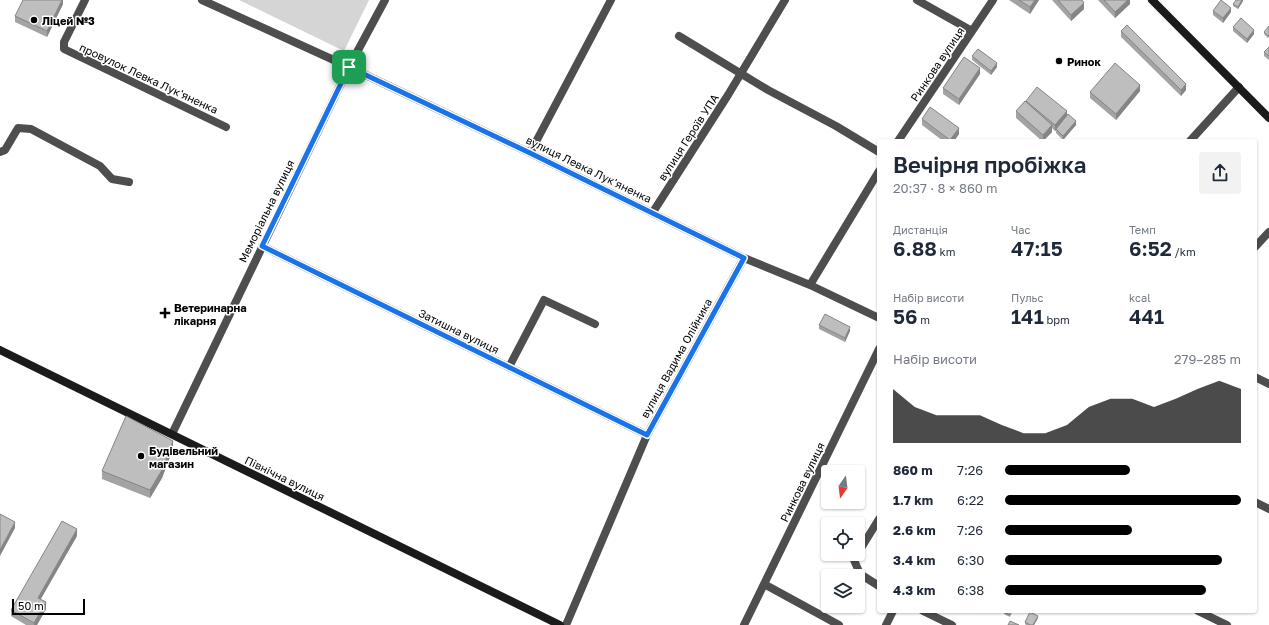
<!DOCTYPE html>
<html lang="uk">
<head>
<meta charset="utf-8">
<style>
  body { margin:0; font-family:"Golos Text",sans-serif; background:#f2f2f3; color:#1f2937; height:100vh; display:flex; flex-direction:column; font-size:15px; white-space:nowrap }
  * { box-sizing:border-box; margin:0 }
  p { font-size:13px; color:#747a83 }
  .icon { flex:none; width:22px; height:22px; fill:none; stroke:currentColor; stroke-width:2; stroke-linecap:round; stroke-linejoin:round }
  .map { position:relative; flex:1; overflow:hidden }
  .details { position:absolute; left:877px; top:139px; width:380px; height:474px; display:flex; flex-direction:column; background:#fff; border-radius:4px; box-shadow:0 1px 3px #0004 }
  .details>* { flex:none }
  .needle { width:26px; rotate:194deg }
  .tools { position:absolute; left:821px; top:465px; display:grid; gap:8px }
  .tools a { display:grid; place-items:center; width:44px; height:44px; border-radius:4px; background:#fff; box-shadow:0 1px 3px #0004; font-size:20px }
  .scale { position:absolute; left:12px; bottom:10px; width:73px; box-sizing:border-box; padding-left:4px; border:2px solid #000; border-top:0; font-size:11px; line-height:14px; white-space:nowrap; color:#000; -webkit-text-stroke:3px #fff; paint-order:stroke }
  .pin { position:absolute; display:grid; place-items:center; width:34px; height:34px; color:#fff; margin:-17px; border-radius:8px; box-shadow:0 2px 6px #0006 }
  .round { display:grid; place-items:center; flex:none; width:42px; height:42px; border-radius:4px; background:#f2f2f3 }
  .overview { display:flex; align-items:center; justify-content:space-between; height:68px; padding:0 16px }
  h1 { font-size:22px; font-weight:600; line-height:30px }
  .metrics { display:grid; grid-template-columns:repeat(3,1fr); gap:6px; height:68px; padding:4px 16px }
  .metrics div { display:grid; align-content:center }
  .metrics b { font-size:20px; font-weight:600 }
  .metrics small { font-size:11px; font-weight:400 }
  .metrics p { font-size:11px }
  .chart { height:112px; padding:8px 16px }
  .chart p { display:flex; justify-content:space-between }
  .chart svg { width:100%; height:72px; margin-top:4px; fill:#000; opacity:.7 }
  ul { padding:0 16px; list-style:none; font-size:13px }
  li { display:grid; grid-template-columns:64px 48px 1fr; align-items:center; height:30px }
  li i { height:10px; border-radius:5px; background:#000 }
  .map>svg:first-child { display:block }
</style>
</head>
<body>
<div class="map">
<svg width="1269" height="625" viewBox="0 0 1269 625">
  <rect width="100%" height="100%" fill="#fff"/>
  <!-- green -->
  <path fill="#d5d5d5" d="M 239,0 L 369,0 L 344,51 Z"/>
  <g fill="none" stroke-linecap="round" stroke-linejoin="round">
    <!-- street -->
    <path stroke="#4e4e4e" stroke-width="8" d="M 85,0 L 64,42 L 64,49 L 226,127
      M 202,0 L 349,67 L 530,153 L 744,258 L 810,285 L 879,318
      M 917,0 L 972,31
      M 679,36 L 768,90 L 836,126 L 879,152
      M 898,141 L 993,0
      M 1190,141 L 1239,87
      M 0,152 L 5,150 L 18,128 L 31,129 L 100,166 L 112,179 L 129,182
      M 530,153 L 611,0
      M 653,212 L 728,95 L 785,0
      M 262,246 L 647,435
      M 1255,247 L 1269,232
      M 810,285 L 879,171
      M 509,367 L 544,300 L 595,324
      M 1255,377 L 1269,384
      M 172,434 L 349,67 L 385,0
      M 1255,502 L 1269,509
      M 858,553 L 879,519
      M 858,554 L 854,560 L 860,574 L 879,586
      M 764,584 L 839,625
      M 923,611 L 952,625
      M 1198,611 L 1227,625
      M 566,625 L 647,435 L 744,258
      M 744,625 L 879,349
      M 886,625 L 893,611"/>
    <!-- secondary -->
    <path stroke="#1b1b1b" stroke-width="8" d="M 1152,0 L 1269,118
      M 0,350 L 560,625"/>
  </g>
  <!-- wall -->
  <path fill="#a3a3a3" d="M 63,0 L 63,4 L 47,37 L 15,22 L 15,16 Z
    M 1009,0 L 1039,0 L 1030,14 Z
    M 1052,0 L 1082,0 L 1084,9 L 1071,21 Z
    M 1098,0 L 1130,0 L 1130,4 L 1115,18 Z
    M 1243,0 L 1243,1 L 1238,9 L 1233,6 L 1233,4 Z
    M 1213,11 L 1231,12 L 1223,23 L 1213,15 Z
    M 1269,26 L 1269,37 L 1268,38 L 1264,34 L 1264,32 Z
    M 1233,27 L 1254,34 L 1247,43 L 1233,31 Z
    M 1121,31 L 1186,90 L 1181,96 L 1121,37 Z
    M 1269,47 L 1269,60 L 1264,56 L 1264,52 Z
    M 972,56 L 997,67 L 991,75 L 972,60 Z
    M 980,74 L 959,105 L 943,94 L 943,88 Z
    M 1140,91 L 1116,120 L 1090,98 L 1090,92 Z
    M 1026,101 L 1067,116 L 1076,125 L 1063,140 L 1056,133 L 1056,131 L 1055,131 L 1052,128 L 1052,132 L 1043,141 L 1042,141 L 1016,118 L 1016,111 L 1026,103 Z
    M 922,119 L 959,134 L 954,141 L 943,141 L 922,125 Z
    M 819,325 L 850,331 L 845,342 L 819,329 Z
    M 173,449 L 162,478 L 150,498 L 102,479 L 102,471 Z
    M 77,536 L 40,599 L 46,609 L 37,625 L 26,625 L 11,616 L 11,610 Z
    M 1012,611 L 1010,617 L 1004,614 L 1004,612 Z
    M 1038,618 L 1034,625 L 1026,625 L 1025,624 L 1025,622 Z"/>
  <!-- shaded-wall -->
  <path fill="#858585" d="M 62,0 L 63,0 L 63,4 L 47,37 L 47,31 Z
    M 1035,0 L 1039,0 L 1030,14 L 1030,7 Z
    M 1128,0 L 1130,0 L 1130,4 L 1115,18 L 1115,12 Z
    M 1242,0 L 1243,0 L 1243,1 L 1238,9 L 1238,7 Z
    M 1084,3 L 1084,9 L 1071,21 L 1071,15 Z
    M 1231,8 L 1231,12 L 1223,23 L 1223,18 Z
    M 1254,30 L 1254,34 L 1247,43 L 1247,39 Z
    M 997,63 L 997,67 L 991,75 L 991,71 Z
    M 980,68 L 980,74 L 959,105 L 959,99 Z
    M 1186,84 L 1186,90 L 1181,96 L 1181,90 Z
    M 1140,85 L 1140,91 L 1116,120 L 1116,114 Z
    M 1067,111 L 1067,117 L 1056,129 L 1055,131 L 1055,125 Z
    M 1076,121 L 1076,125 L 1063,140 L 1063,136 Z
    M 1052,125 L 1052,132 L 1043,141 L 1043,135 Z
    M 959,128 L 959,134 L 954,141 L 950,141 L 950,140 Z
    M 850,327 L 850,331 L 845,342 L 845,338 Z
    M 173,441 L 173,449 L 162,478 L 150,498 L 150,490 Z
    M 15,522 L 15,528 L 0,556 L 0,550 Z
    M 77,529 L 77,536 L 38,604 L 38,598 Z
    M 46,602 L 46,609 L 37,625 L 34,625 L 34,623 Z
    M 1038,616 L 1038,618 L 1034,625 L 1033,625 Z"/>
  <!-- building -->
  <path fill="#bebebe" stroke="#858585" d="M 23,0 L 62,0 L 47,31 L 15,16 Z
    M 1019,0 L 1035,0 L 1030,7 Z
    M 1058,0 L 1082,0 L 1084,3 L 1071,15 Z
    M 1104,0 L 1128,0 L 1115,12 Z
    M 1221,0 L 1231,8 L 1223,18 L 1213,11 Z
    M 1236,0 L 1242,0 L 1238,7 L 1233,4 Z
    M 1241,18 L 1254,30 L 1247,39 L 1233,27 Z
    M 1127,25 L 1186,84 L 1181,90 L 1121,31 Z
    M 1269,26 L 1269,35 L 1268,36 L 1264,32 Z
    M 1269,47 L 1269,56 L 1264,52 Z
    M 978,49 L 997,63 L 991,71 L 972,56 Z
    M 964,57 L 980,68 L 959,99 L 943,88 Z
    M 1115,63 L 1140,85 L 1116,114 L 1090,92 Z
    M 1037,87 L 1067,111 L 1055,125 L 1026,101 Z
    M 1025,101 L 1052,125 L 1043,135 L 1016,111 Z
    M 930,107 L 959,128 L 950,140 L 922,119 Z
    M 1068,114 L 1076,121 L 1063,136 L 1056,129 Z
    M 825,314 L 850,327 L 845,338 L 819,325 Z
    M 126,416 L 173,441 L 162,470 L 150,490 L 102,471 Z
    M 0,514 L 15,522 L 0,550 Z
    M 62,521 L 77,529 L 38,598 L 46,602 L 34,623 L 11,610 Z
    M 1004,611 L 1012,611 L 1010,615 L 1004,612 Z
    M 1030,612 L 1038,616 L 1033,625 L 1030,625 L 1025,622 Z
    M 1010,621 L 1019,625 L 1008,625 Z"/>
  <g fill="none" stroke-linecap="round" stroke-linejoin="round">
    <!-- route casing -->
    <g stroke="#fff" stroke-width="8">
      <path id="route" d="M 349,67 L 530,153 L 744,258 L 647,435 L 262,246 Z"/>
    </g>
    <!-- route -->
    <use href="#route" stroke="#1a73e8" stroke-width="5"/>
  </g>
  <!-- markers -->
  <g fill="#000" stroke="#fff" stroke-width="1.5">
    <circle cx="34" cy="20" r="4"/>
    <circle cx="1059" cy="61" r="4"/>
    <path d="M163 307h4v4h4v4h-4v4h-4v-4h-4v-4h4z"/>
    <circle cx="141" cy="456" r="4"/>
  </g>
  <g text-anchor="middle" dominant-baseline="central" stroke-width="3" stroke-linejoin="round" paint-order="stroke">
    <!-- poi labels -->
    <g font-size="11" font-weight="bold" fill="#000" stroke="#fff" text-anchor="start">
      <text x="42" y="20">Ліцей №3</text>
      <text x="1067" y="61">Ринок</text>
      <text x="174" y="307">Ветеринарна<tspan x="174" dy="13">лікарня</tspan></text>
      <text x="149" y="450">Будівельний<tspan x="149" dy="13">магазин</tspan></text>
    </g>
    <!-- street labels -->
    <g font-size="11" fill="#000" stroke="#fff">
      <text transform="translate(937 64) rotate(-56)">Ринкова вулиця</text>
      <text transform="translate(149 78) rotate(25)">провулок Левка Лук'яненка</text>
      <text transform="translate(688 137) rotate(-57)">вулиця Героїв УПА</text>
      <text transform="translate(589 169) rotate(26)">вулиця Левка Лук'яненка</text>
      <text transform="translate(266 211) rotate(-64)">Меморіальна вулиця</text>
      <text transform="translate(459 331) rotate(26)">Затишна вулиця</text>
      <text transform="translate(676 358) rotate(-61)">вулиця Вадима Олійника</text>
      <text transform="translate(285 478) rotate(26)">Північна вулиця</text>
      <text transform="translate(802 482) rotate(-64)">Ринкова вулиця</text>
    </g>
  </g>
</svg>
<div class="tools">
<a><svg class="needle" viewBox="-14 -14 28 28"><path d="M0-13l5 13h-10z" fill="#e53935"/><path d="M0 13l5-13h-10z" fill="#747a83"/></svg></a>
<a><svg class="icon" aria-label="locate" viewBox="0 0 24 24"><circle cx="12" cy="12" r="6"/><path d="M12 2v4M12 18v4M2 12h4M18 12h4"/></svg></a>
<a><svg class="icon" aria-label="layers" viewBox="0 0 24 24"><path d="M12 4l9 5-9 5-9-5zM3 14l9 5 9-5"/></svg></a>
</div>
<div class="scale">50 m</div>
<div class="pin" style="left:349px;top:67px;background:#1e9e55"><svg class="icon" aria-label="arrive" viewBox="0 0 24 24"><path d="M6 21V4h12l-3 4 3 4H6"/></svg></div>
<section class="details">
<div class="overview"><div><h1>Вечірня пробіжка</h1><p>20:37 · 8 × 860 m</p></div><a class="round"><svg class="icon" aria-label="share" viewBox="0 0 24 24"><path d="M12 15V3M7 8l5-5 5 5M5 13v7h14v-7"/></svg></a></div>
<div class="metrics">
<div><p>Дистанція</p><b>6.88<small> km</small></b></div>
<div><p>Час</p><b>47:15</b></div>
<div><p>Темп</p><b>6:52<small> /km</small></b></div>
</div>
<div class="metrics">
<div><p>Набір висоти</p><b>56<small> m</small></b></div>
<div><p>Пульс</p><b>141<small> bpm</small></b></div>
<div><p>kcal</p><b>441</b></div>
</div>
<div class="chart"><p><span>Набір висоти</span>279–285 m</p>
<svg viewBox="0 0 160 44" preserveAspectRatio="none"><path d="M0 44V11L10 22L20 27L30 27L40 27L50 33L60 38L70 38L80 33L90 22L100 17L110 17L120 22L130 17L140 11L150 6L160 11V44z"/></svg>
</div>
<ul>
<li><b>860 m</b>7:26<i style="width:53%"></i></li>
<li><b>1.7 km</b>6:22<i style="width:100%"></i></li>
<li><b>2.6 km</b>7:26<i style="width:54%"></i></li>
<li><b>3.4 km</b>6:30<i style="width:92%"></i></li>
<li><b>4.3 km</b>6:38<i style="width:85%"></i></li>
</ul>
</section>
</div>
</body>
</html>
